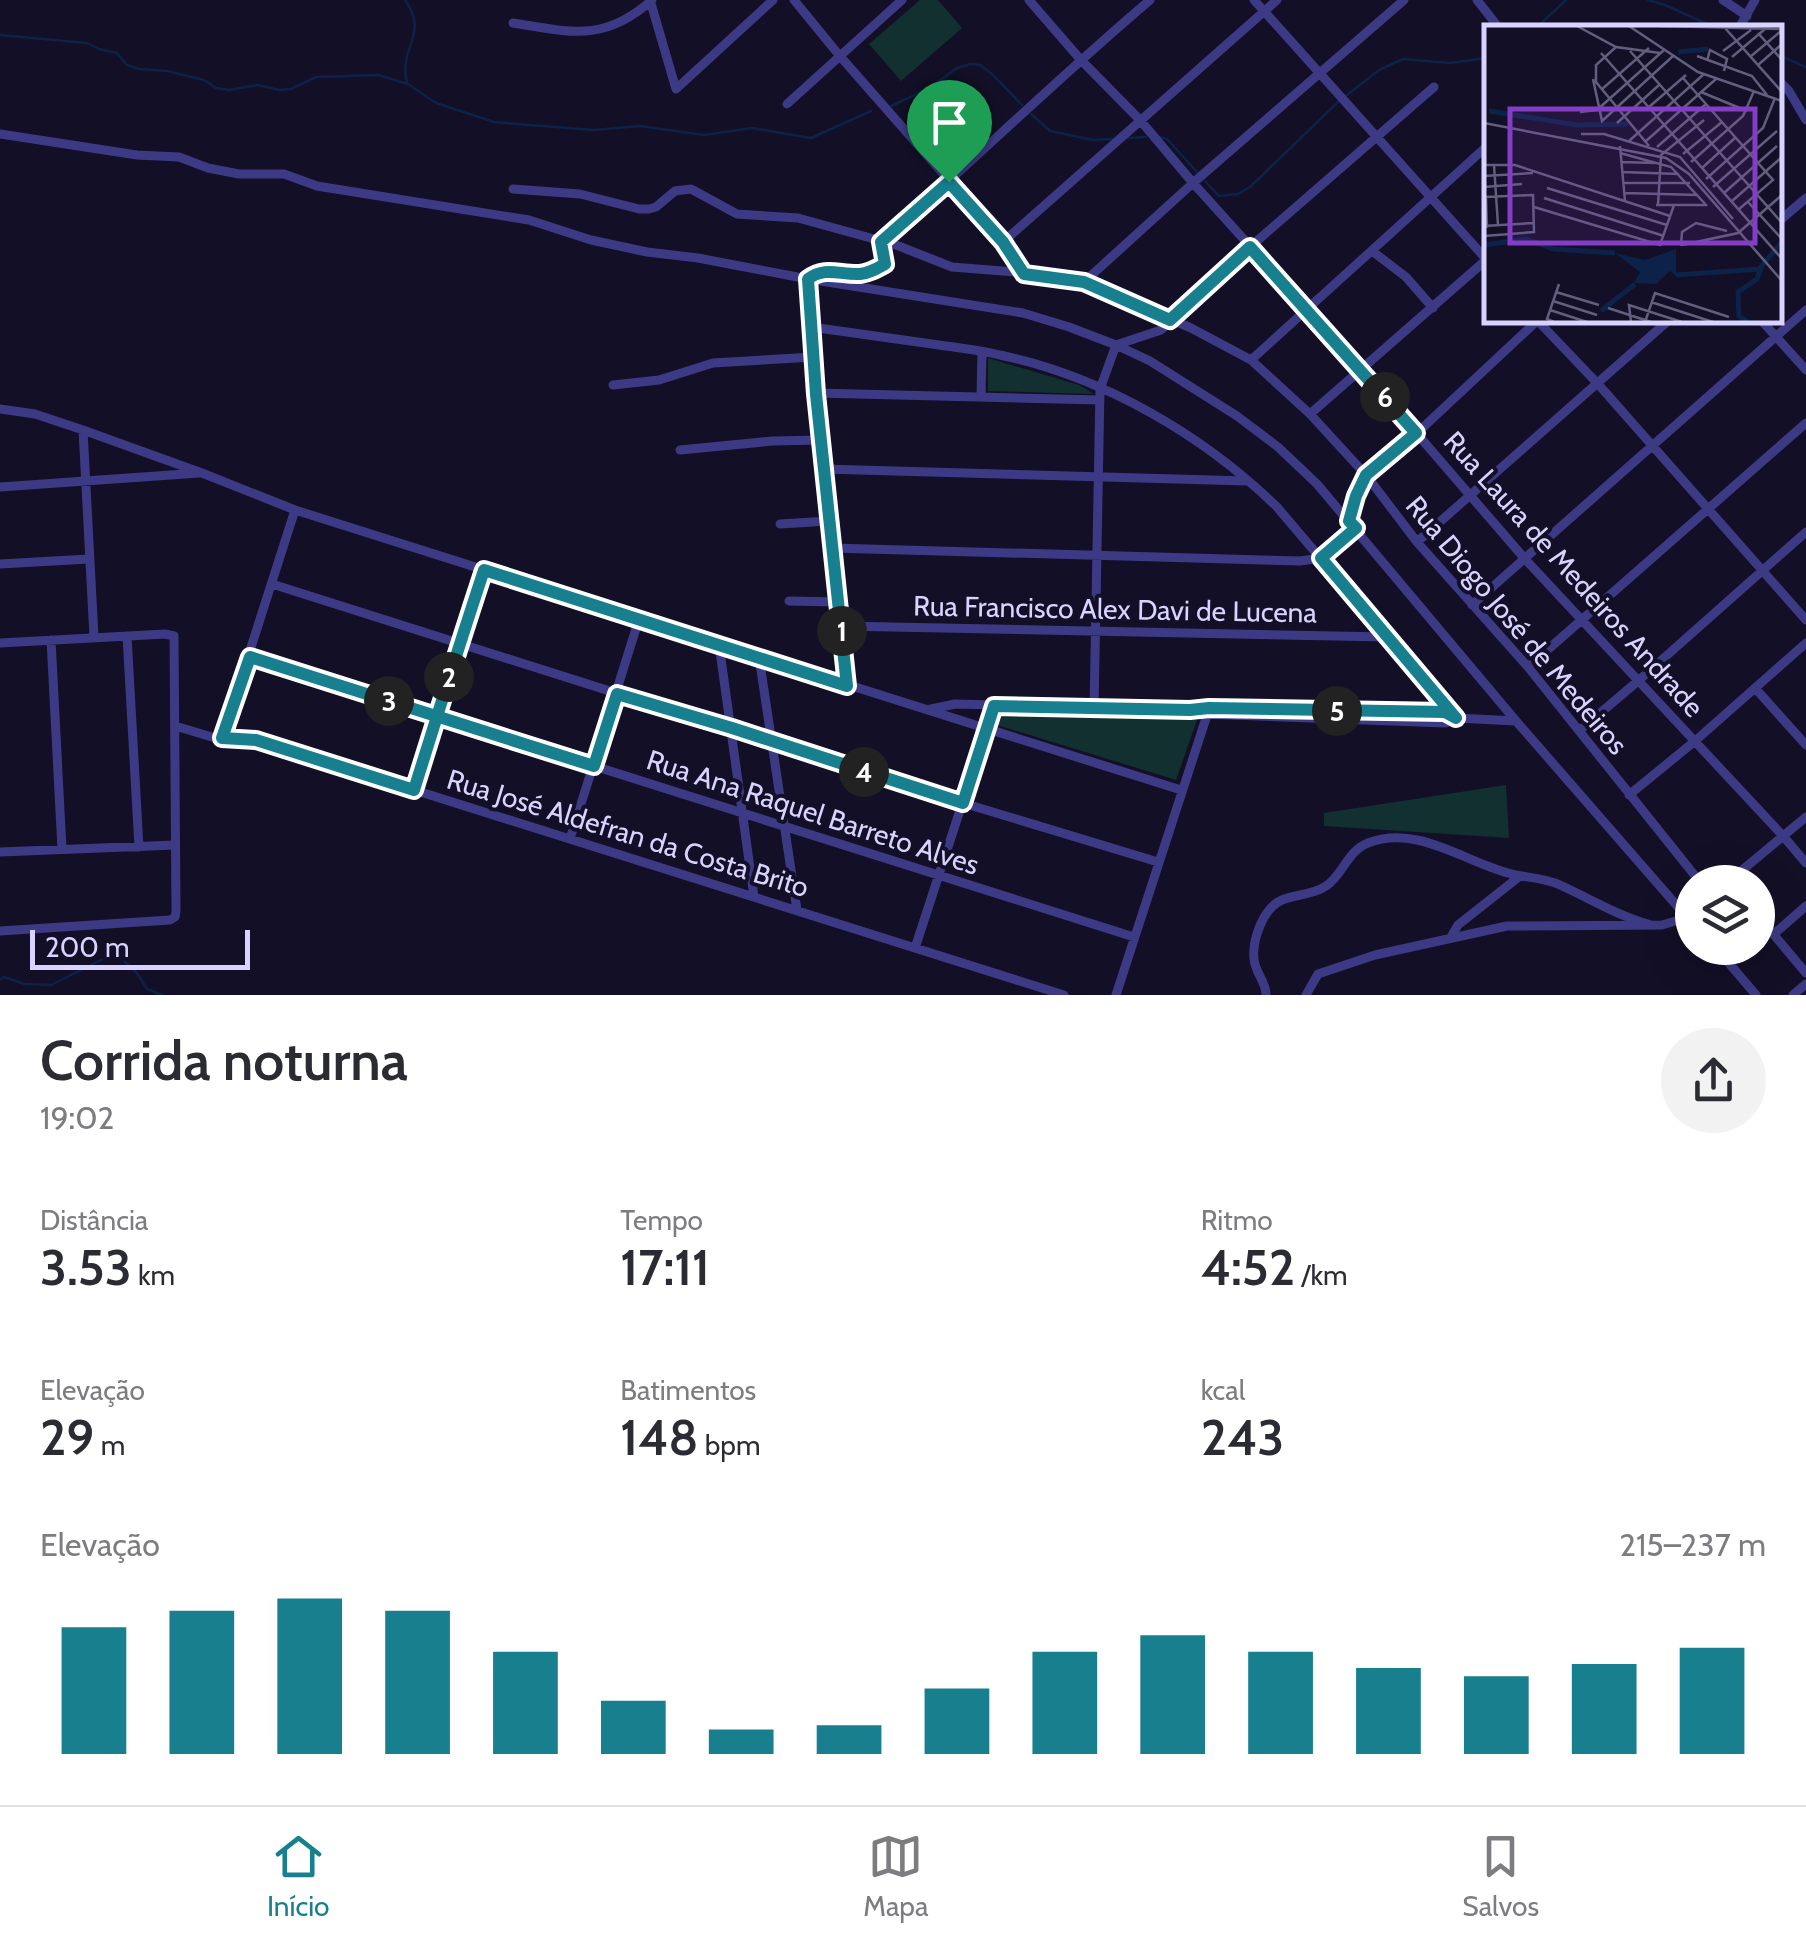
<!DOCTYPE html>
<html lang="pt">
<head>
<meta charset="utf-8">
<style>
  body { margin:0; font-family:Cabin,sans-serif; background:#f2f2f3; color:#2b2b33; height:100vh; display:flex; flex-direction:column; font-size:38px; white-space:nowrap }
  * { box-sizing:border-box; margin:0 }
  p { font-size:32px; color:#7c7c81 }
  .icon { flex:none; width:55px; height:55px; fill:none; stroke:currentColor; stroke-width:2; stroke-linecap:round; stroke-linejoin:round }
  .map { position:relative; height:995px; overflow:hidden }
  .sheet { display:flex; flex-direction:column; background:#fff; flex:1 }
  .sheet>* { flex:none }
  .fabs { position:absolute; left:1675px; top:865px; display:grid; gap:20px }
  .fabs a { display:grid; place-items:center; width:100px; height:100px; border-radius:50%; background:#fff; box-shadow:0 10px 40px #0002; font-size:50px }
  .scale { position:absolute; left:30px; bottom:25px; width:220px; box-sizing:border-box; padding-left:10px; border:5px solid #d9d4ff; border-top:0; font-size:28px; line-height:35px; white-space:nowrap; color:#d9d4ff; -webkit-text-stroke:8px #130f26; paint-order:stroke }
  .pin { position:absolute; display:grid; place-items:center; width:85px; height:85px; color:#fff; margin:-102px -42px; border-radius:50% 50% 50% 0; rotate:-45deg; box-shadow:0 0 10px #0007 }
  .pin .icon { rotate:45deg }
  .km { position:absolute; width:50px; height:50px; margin:-25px; border-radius:50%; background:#222; color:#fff; font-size:28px; line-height:50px; text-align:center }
  .round { display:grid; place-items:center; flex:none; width:105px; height:105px; border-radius:52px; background:#f2f2f3 }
  .head { display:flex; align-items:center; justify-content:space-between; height:170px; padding:0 40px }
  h1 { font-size:55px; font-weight:600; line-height:75px }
  .stats { display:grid; grid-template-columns:repeat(3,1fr); gap:15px; height:170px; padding:10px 40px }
  .stats div { display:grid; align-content:center }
  .stats b { font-size:50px; font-weight:600 }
  .stats small { font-size:28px; font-weight:400 }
  .stats p { font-size:28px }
  .chart { height:280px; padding:20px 40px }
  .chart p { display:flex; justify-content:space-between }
  .chart svg { width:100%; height:180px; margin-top:10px; stroke:#187f8f; stroke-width:6 }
  .menu { display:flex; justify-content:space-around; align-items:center; height:140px; border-top:2px solid #e1e1e2; background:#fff; font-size:28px; color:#7c7c81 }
  .menu a { display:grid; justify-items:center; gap:5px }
  .menu .on { color:#187f8f }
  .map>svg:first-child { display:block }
</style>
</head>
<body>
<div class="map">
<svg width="1806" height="995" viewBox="0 0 1806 995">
  <rect width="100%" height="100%" fill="#130f26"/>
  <!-- green -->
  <path fill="#12302f" d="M 920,0 L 938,0 L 962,28 L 901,81 L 869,44 Z
    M 988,358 L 1079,385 L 1094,394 L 988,391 Z
    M 1001,712 L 1139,718 L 1140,712 L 1173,713 L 1173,719 L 1197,720 L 1176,780 L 997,725 Z
    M 1506,785 L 1509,838 L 1324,826 L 1324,813 Z"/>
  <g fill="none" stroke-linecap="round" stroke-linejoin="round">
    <!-- stream -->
    <path stroke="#0c2248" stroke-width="2.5" d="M 405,0 C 430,35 398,46 407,83
      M 1648,0 L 1665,5 L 1716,28
      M 1536,28 L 1566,0
      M 0,35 L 87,43 L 99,49 L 117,53 L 127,65 L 139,69 L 167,71 L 204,80 L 216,88 L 229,90 L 257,85 L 280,90 L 291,89 L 316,77 L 378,75 L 408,84 L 436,103 L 494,122 L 593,130 L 640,126 L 704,135 L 752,128 L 811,138 L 871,111
      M 1778,55 L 1806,67
      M 1347,95 L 1379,70 L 1403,59 L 1451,63 L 1486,58
      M 891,106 L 928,89 L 957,68 L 970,64 L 980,65 L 992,74 L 1022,105
      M 1031,114 L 1050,131 L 1093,140 L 1112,139
      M 1159,137 L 1167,139 L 1197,172
      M 1128,138 L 1146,137
      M 1205,181 L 1219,196 L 1238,194 L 1250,187 L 1339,101
      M 0,980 L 4,977 L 25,984 L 51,985 L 101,960 L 122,959 L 137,973 L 147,989 L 162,995"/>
    <!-- minor -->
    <path stroke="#3d3a85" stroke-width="9" d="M 650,0 L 676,89 L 773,0
      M 794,0 L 839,55 L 1003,242 L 1024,273
      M 1029,0 L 1080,59 L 1140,120 L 1193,183 L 1362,370 L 1525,559 L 1784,837 L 1806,863
      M 1254,0 L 1486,259
      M 1477,0 L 1499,28
      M 1723,0 L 1747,16
      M 513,23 C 570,32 604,43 652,0
      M 1739,28 L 1755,0
      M 1778,80 L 1789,91 L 1806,120
      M 787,104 L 902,0
      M 0,134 L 137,155 L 179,157 L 208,168 L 239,174 L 284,174 L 317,186 L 529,220 L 591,240 L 647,252 L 698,258 L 808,279 L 1023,313 L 1069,327 L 1116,345 L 1150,361 L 1237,416 L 1278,447 L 1317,484 L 1516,721 L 1692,923
      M 513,189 L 580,194 L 639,209 L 649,209 L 656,207 L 675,191 L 691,189 L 737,214 L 798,218 L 896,245 L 952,267 L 1041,274 L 1084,282 L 1191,328 L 1251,360 L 1310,414 L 1366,475 L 1417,542 L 1528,667 L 1700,882
      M 1778,222 L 1806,198
      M 1003,242 L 1277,0
      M 1372,251 L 1406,277 L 1433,308
      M 1084,282 L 1193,183 L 1404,0
      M 1537,320 L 1598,384 L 1806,620
      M 1761,320 L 1806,370
      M 811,327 C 854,333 897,339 939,345 C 959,348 980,350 1000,355 C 1103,377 1202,434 1277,507 L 1456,718
      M 1251,360 L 1486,147
      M 613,385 L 659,380 L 713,363 L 813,357
      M 817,393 L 1100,400
      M 981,396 L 982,352
      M 0,409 L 35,414 L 83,430 L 202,473 L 295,510 L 1181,790
      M 1310,414 L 1486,260
      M 83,430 L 94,637
      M 680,450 L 773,441 L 822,440
      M 824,469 L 1247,481
      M 0,487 L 199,473
      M 1349,521 L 1356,496 L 1366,475 L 1417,433 L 1538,320
      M 780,524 L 829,521
      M 1417,542 L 1669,320
      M 832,548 L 1300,561 L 1321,558 L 1356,528
      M 0,564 L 89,559
      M 272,584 L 963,803 L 1158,862
      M 789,601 L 838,602
      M 1472,605 L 1806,310
      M 841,626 L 1388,637
      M 127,636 L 139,847
      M 51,640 L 62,849
      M 0,643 L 165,634 L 174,636 L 176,911 L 175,917 L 170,920 L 0,931
      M 719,644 L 754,897
      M 250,657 L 1134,937
      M 759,657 L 797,910
      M 1528,667 L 1806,423
      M 847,685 L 817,393 L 808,279 C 826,266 839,275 860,274 C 869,273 876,269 885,265 L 881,242 C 972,162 1058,78 1150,0
      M 1755,688 L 1806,745
      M 931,709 L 955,704 L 1190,710 L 1209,709 L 1445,712 L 1456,718 L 1516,721
      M 1094,709 L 1100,389 L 1116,345 L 1161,330 L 1250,247 L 1434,87
      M 1202,714 L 1446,723 L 1456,718
      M 175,726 L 212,737 L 256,740 L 1064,995
      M 1579,731 L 1638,681 L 1806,532
      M 222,738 L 295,510
      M 414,790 L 485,570
      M 1629,795 L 1695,741 L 1806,643
      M 570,839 L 639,619
      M 0,852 L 175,845
      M 1728,882 L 1806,817
      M 1758,916 L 1806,973
      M 1774,934 L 1806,906
      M 1451,937 L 1458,925 L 1520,876
      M 915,948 L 994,706
      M 1716,948 L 1756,995
      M 1116,995 L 1209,709
      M 1266,995 C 1266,981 1255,973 1254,959 C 1252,940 1263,908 1282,900 C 1297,894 1313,895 1326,886 C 1343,875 1347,851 1368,843 C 1415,824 1464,861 1508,873 C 1525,878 1543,877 1560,885 C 1591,899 1618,916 1651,925
      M 1306,995 L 1318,974 L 1375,955 L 1507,926 L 1662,925 L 1679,920 L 1692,910
      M 1793,995 L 1806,984"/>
  </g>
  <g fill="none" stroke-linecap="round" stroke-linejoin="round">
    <!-- route casing -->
    <g stroke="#fff" stroke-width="20">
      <path id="route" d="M 949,182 L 881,242 L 885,264 C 876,269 869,273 860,274 C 839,275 826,266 808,279 L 816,394 L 847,686 L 484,570 C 460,643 437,716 414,790 L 256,740 L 222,738 L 250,657 C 364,693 479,730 594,766 L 617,694 L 732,728 L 963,803 L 994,706 L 1190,710 L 1209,708 L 1445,712 L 1456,718 L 1321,558 L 1356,528 L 1349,521 L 1356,496 L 1366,475 L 1416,433 L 1250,247 L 1170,320 L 1084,282 L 1024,274 L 1003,242 L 949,182"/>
    </g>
    <!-- route -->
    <use href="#route" stroke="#187f8f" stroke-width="12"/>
  </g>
  <g text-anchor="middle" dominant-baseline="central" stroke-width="8" stroke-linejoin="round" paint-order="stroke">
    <!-- street labels -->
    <g font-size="28" fill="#d9d4ff" stroke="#130f26">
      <text transform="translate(1574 574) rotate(48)">Rua Laura de Medeiros Andrade</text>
      <text transform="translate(1115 609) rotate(1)">Rua Francisco Alex Davi de Lucena</text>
      <text transform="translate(1517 625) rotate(50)">Rua Diogo José de Medeiros</text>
      <text transform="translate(813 812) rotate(18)">Rua Ana Raquel Barreto Alves</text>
      <text transform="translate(628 833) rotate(17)">Rua José Aldefran da Costa Brito</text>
    </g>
  </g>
  <!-- overview -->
  <g transform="translate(1484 25)">
    <rect width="298" height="298" fill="#130f26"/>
    <path d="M 192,224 L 192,251 L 186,246 L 172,259 L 150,258 L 156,247 L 131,228 L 161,235 Z" fill="#0c2248"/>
    <path fill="none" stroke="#0c2248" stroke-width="5" d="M 194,27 L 224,24M 5,86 L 93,100 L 144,99M 0,220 L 43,214 L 69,224 L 131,228M 192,250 L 275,244 L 298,217M 117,286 L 151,259M 264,297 L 255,291 L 254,267 L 273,254 L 278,241"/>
    <path fill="none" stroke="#625e7d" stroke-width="2.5" d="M 93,1 L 132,22 L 176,28M 145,1 L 214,47 L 298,76M 175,1 L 298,4M 241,3 L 298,67M 274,8 L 298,35M 132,22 L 112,40 L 112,57 L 165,121M 146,26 L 298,198M 239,26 L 267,5M 117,28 L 298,234M 213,31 L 268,51 L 283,70M 248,32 L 281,4M 266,32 L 297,6M 223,36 L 226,25 L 243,34 L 240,46M 274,40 L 298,19M 199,53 L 289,155 L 254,185M 109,54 L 118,96 L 189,31M 117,65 L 165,23M 217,67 L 263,86M 165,82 L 202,50M 96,87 L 113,85 L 180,25M 0,98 L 182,133 L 205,149 L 298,256M 133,98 L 175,60M 97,109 L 120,109 L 196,132 L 249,194M 145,116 L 220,49M 162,116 L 232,54M 136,121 L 141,176M 173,122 L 222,79M 136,128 L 187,142 L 223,181M 199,129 L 238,97M 137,137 L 171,138M 207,137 L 259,91 L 270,66M 0,140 L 31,140 L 186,191M 10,140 L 14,200M 218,143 L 252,112M 138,147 L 195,149M 0,151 L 49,148M 222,154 L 279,103 L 291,73M 139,158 L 206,158M 0,162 L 38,159M 229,162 L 293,106M 63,163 L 183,200M 140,168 L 214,170M 240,168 L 293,121M 0,172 L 49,170 L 50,207 L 0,211M 2,172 L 3,203M 60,173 L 180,211M 247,177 L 298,132M 264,177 L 298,214M 172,180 L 222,180M 174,180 L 177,130 L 220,95M 50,182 L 176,220 L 190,180M 0,201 L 50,198M 198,220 L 254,208 L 298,170M 197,221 L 198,207 L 212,198 L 243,206M 72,267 L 115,280M 69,276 L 113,290M 167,277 L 229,297M 124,283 L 167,297M 66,285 L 103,297M 70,297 L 63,294 L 75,259M 147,297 L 145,280 L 198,297M 161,297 L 171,268 L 245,292"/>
    <path fill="#843dc5" fill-opacity="0.15" stroke="#843dc5" stroke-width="5" d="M 26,84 L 271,84 L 271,218 L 26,218 Z"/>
    <rect width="298" height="298" fill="none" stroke="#d9d4ff" stroke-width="5"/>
  </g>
</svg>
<div class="fabs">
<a><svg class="icon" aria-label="layers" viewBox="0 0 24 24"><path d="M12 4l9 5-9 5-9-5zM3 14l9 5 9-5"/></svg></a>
</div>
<div class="scale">200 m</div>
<div class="pin" style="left:949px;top:182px;background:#1e9e55"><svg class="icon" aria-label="arrive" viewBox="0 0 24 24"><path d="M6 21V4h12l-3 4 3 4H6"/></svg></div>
<b class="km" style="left:842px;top:631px">1</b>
<b class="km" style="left:449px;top:677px">2</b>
<b class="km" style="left:389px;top:701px">3</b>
<b class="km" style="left:864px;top:772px">4</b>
<b class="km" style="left:1337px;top:711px">5</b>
<b class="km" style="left:1385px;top:397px">6</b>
</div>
<section class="sheet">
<div class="head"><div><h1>Corrida noturna</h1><p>19:02</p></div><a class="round"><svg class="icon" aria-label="share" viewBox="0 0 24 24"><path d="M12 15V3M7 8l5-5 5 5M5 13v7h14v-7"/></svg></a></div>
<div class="stats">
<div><p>Distância</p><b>3.53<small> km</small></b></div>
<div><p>Tempo</p><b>17:11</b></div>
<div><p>Ritmo</p><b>4:52<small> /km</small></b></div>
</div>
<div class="stats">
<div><p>Elevação</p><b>29<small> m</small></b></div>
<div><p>Batimentos</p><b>148<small> bpm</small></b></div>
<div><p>kcal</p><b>243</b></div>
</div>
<div class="chart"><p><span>Elevação</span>215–237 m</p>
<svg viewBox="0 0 160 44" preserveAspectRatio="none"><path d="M5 44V13M15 44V9M25 44V6M35 44V9M45 44V19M55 44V31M65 44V38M75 44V37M85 44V28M95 44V19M105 44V15M115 44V19M125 44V23M135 44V25M145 44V22M155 44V18"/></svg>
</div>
</section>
<nav class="menu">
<a class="on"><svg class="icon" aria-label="home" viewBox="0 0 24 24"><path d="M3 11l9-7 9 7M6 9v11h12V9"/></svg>Início</a>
<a><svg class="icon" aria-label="map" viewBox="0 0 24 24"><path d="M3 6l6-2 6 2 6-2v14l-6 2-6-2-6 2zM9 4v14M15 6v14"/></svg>Mapa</a>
<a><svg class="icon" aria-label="saved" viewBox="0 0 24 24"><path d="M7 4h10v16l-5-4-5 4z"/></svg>Salvos</a>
</nav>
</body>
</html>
